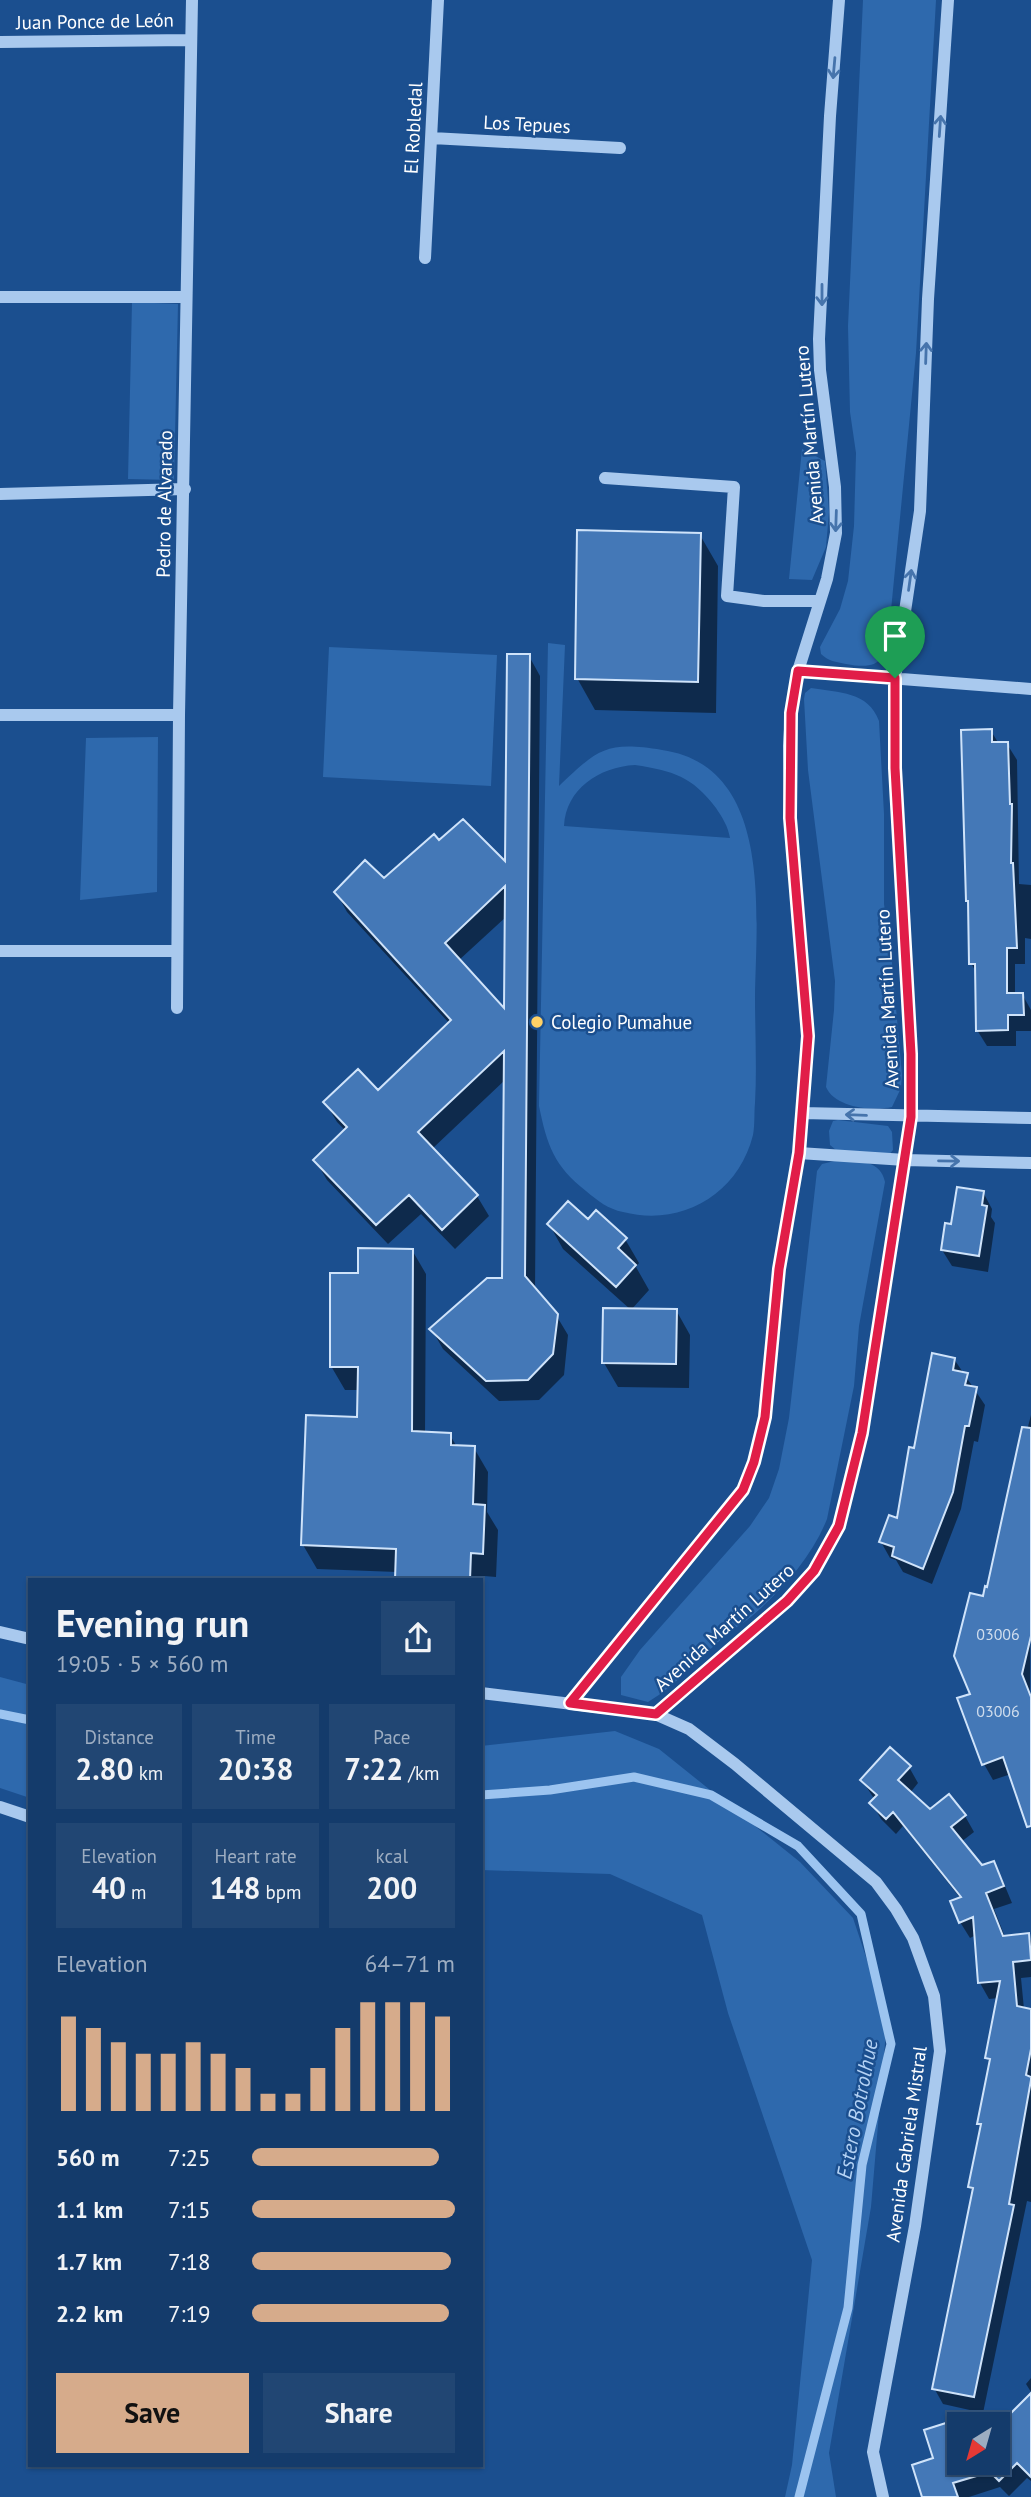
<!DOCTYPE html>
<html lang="en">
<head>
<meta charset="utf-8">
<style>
  body { margin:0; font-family:"PT Sans",sans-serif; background:#214673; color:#f1f3f6; height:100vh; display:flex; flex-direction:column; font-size:26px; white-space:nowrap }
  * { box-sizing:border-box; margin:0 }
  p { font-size:23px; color:#9dadc1 }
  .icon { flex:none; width:38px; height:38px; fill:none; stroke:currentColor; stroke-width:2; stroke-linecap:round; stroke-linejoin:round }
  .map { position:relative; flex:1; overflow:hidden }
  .sheet { position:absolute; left:28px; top:1578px; width:455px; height:889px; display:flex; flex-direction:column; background:#143b6b; border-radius:0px; box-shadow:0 2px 5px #0004,0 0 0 2px #33557e }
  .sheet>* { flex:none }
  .needle { width:46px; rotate:217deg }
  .fabs { position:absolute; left:947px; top:2412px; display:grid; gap:14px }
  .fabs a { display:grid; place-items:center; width:63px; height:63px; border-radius:0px; background:#143b6b; box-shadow:0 2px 5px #0004,0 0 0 2px #33557e; font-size:35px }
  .pin { position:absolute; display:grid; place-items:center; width:60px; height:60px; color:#fff; margin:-72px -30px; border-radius:50% 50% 50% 0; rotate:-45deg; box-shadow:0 0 7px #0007 }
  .pin .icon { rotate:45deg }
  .round { display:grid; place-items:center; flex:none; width:74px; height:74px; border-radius:0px; background:#214673 }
  .summary { display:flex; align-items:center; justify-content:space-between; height:119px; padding:0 28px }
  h1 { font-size:38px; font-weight:600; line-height:52px }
  .figures { display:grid; grid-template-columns:repeat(3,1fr); gap:10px; height:119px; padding:7px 28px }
  .figures div { display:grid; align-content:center; border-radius:0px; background:#214673; text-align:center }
  .figures b { font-size:30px; font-weight:600 }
  .figures small { font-size:19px; font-weight:400 }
  .figures p { font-size:19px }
  .chart { height:196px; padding:14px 28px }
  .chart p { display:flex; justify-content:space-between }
  .chart svg { width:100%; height:126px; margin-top:7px; stroke:#d6ab8b; stroke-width:6 }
  .button { display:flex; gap:14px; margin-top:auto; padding:14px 28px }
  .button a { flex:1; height:80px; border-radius:0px; background:#d6ab8b; color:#111; font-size:28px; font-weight:600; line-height:80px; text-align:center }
  .button a+a { background:#214673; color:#f1f3f6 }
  ul { padding:0 28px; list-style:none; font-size:23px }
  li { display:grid; grid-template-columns:112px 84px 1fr; align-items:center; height:52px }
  li i { height:18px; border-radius:9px; background:#d6ab8b }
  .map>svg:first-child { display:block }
</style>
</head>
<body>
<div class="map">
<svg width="1031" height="2497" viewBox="0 0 1031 2497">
  <rect width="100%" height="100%" fill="#1b4f8f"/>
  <!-- green -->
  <path fill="#2e69ad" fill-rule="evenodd" d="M 863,0 L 936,0 L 916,353 L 889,631 C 885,662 878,670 846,664 C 836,662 828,661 821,654 L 820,647 L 840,609 L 848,581 L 854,526 L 856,453 L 850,412 L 848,326 Z
    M 132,302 L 178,304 L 174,480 L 128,479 Z
    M 802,449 L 825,461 L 829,512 L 826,547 L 812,580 L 789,579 Z
    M 548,643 L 565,645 L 559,786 C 598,749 606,741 662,750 C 774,766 756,915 755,997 C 755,1032 757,1068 755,1103 C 754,1113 755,1125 753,1135 C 738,1195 681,1227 623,1212 C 608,1209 598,1201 586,1191 C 554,1166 547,1145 539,1106 ZM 635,765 C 673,771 692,776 716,808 C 722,817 728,826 730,838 L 564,826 C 566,789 599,767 635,765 Z
    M 329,647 L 497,655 L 491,786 L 323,777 Z
    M 811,688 C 839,693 868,691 879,721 L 884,814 L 884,904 L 891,952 L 902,1075 L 901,1088 L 892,1107 C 872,1111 835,1108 826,1087 L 834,1010 L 835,981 L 808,770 L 804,699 L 805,693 Z
    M 158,737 L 157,892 L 80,900 L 86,738 Z
    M 838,1120 L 888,1126 L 892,1132 L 893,1150 L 888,1156 L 836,1150 L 830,1145 L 829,1131 L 833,1121 Z
    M 843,1159 C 860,1161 881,1161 885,1182 L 859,1326 L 854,1386 L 827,1519 C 812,1557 782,1590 752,1616 C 744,1623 734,1628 726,1635 C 699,1658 678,1684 648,1702 L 621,1695 L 621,1677 L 640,1650 L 750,1526 L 769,1498 L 779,1469 L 789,1418 L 817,1171 L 822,1164 Z
    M 0,1677 L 30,1685 L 30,1798 L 0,1788 Z
    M 615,1731 L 659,1749 L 800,1862 L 853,1918 L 872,1975 L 886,2031 L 871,2207 L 829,2453 L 836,2497 L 785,2497 L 792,2465 L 812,2260 L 728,2013 L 702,1915 L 610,1874 L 481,1870 L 481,1746 Z"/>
  <!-- shadow -->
  <path fill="#0007" fill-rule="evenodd" d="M 700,535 L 718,566 L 716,713 L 595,710 L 577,678 Z
    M 529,656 L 540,676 L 535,1291 L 556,1315 L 568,1335 L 564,1375 L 539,1400 L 499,1401 L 443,1349 L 432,1330 L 504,1280 L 505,1080 L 432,1149 L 477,1196 L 489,1216 L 455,1249 L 421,1214 L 388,1244 L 327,1180 L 315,1160 L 346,1131 L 337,1122 L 325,1102 L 378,1093 L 449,1023 L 347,912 L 336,892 L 384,881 L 439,843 L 507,865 ZM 507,916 L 506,1013 L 458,961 Z
    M 991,731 L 999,744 L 1007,744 L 1017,760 L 1019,884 L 1031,885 L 1031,939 L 1025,938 L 1025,964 L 1015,964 L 1015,995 L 1022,994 L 1031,1010 L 1031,1031 L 1016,1031 L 1016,1046 L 987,1046 L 977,1030 L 977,974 L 971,963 L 970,906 L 967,901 Z
    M 983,1192 L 992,1209 L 991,1217 L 995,1223 L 988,1272 L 952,1266 L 942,1250 L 953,1226 Z
    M 588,1222 L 625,1239 L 639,1263 L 636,1267 L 649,1290 L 631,1310 L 676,1310 L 690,1335 L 689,1388 L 618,1387 L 604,1363 L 631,1310 L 563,1249 L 549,1224 Z
    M 412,1250 L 426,1274 L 425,1434 L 450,1435 L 457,1447 L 474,1448 L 488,1472 L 487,1512 L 498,1530 L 496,1577 L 484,1576 L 482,1629 L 481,1580 L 397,1580 L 397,1572 L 317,1569 L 303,1545 L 359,1419 L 359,1390 L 345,1390 L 331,1366 L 359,1275 Z
    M 954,1359 L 985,1405 L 978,1442 L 974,1441 L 961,1509 L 932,1584 L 903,1572 L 896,1560 L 890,1558 L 881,1542 L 899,1520 L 915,1450 Z
    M 1031,1415 L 1030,1691 L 1031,1801 L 1011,1774 L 993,1780 L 984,1764 L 973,1695 L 984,1598 Z
    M 909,1767 L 918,1783 L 910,1793 L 930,1811 L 965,1816 L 974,1832 L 961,1842 L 981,1867 L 993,1863 L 1002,1879 L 1012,1903 L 994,1909 L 1005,1937 L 1028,1935 L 1031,1941 L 1031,1977 L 1021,1978 L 1024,2009 L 1031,2011 L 1031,2202 L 1027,2201 L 983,2413 L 943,2404 L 934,2388 L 974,2193 L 970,2187 L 991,2065 L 987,2057 L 999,1998 L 989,1999 L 980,1983 L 976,1935 L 970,1938 L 960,1922 L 961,1899 L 903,1826 L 896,1834 L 881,1819 L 872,1803 L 875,1800 L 862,1780 Z
    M 1031,2378 L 1031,2392 L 1026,2384 Z
    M 1031,2396 L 1031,2481 L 1027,2478 L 1009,2496 L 1000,2487 L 969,2497 L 924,2497 L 935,2459 L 926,2431 L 970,2417 L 974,2424 L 959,2424 L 959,2462 L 998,2462 L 998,2429 Z"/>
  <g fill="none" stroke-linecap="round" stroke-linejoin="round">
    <!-- stream -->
    <path stroke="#9cc4f0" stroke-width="9" d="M 0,1714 L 30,1720
      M 481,1795 L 550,1790 L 634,1777 L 711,1795 L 798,1846 L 861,1914 L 891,2044 L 862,2165 L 848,2308 L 799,2497"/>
  </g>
  <!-- building -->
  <path fill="#4478b7" stroke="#cfe3fa" stroke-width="2" fill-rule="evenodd" d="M 577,530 L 701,533 L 698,682 L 575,679 Z
    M 507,654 L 530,654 L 525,1276 L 558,1314 L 553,1354 L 528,1380 L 486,1381 L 429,1329 L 487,1278 L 502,1278 L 504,1051 L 418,1132 L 478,1195 L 442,1230 L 409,1195 L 376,1225 L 313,1160 L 347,1127 L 323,1102 L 358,1069 L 378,1090 L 451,1020 L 334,892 L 365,860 L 384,878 L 434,834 L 439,840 L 463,819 L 505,861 ZM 505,886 L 504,1008 L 445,943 Z
    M 992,729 L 992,742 L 1008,742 L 1010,804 L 1012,804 L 1011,863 L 1013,863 L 1017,948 L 1007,948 L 1007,993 L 1023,993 L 1024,1015 L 1008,1015 L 1008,1030 L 976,1031 L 975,964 L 969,964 L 968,901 L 966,901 L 961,730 Z
    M 957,1187 L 984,1191 L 982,1205 L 987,1206 L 979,1256 L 941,1250 L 945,1223 L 951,1224 Z
    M 568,1201 L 588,1219 L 596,1210 L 627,1238 L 618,1248 L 636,1265 L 616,1287 L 547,1224 Z
    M 358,1248 L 413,1249 L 412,1431 L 451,1433 L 451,1445 L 475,1446 L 473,1504 L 485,1505 L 483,1554 L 471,1553 L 470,1580 L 395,1580 L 396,1549 L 301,1545 L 306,1415 L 357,1417 L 358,1367 L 330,1367 L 330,1273 L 358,1273 Z
    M 603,1308 L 677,1309 L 676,1364 L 602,1363 Z
    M 932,1353 L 955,1358 L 953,1370 L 968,1373 L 965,1385 L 977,1387 L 969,1426 L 965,1426 L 953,1492 L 923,1569 L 892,1556 L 894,1547 L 879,1542 L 889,1515 L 897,1518 L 909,1447 L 914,1448 Z
    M 1022,1427 L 1031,1428 L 1031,1636 L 1022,1674 L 1031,1697 L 1031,1826 L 1027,1827 L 1003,1757 L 982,1765 L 957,1698 L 970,1694 L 954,1656 L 970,1593 L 983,1596 L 985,1586 L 987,1587 Z
    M 890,1747 L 911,1766 L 898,1780 L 930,1809 L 949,1794 L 966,1815 L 951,1827 L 982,1865 L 994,1861 L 1004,1886 L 986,1893 L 1003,1936 L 1029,1933 L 1031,1960 L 1013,1962 L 1017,2006 L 1031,2009 L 1031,2049 L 1026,2075 L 1031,2077 L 1031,2080 L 1009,2204 L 1014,2205 L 974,2397 L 932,2389 L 973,2188 L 968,2187 L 981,2124 L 977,2124 L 990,2059 L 985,2058 L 1000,1981 L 978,1983 L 973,1917 L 959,1923 L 950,1901 L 961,1897 L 893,1812 L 886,1819 L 869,1803 L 877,1795 L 860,1780 Z
    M 1031,2393 L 1031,2477 L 1017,2463 L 999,2481 L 990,2472 L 953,2483 L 958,2497 L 922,2497 L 912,2465 L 933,2458 L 924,2430 L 971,2415 L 969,2424 L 959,2424 L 959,2462 L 962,2462 L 960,2473 L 967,2462 L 998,2462 L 998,2426 Z"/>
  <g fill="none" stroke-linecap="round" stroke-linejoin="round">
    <!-- minor -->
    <path stroke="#a9c9ee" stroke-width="12" d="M 0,42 L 191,40
      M 432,138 L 620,148
      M 425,258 L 438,0
      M 0,297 L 186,297
      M 605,478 L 734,487 L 727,596 L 764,601 L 820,601
      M 0,494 L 185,489
      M 798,671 L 1031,689
      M 0,715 L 179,715
      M 0,951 L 177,951
      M 177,1008 L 179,715 L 192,0
      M 802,1113 L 1031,1118
      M 799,1153 L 905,1160 L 1031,1163
      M 0,1632 L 30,1639
      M 481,1693 L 655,1714 L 689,1729 L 735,1764 L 876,1882 L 896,1909 L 913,1938 L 934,1996 L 940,2051 L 915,2226 L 873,2452 L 883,2497
      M 570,1703 L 743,1490 L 754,1462 L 765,1417 L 779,1270 L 799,1153 L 808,1036 L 790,818 L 789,746 L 791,713 L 798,671 L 827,579 L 836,533 L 835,487 L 820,370 L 819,339 L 830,116 L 839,0
      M 655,1714 L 787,1601 L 814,1571 L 839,1526 L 862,1433 L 911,1117 L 911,1054 L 895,768 L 895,678 L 920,511 L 928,299 L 948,0
      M 0,1807 L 30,1817"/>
  </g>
  <!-- one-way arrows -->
  <defs><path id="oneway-shaft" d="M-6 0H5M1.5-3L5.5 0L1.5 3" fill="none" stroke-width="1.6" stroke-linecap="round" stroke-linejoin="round" transform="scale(1.75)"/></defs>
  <g stroke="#4674ac">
    <use href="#oneway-shaft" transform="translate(834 68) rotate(95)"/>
    <use href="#oneway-shaft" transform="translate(940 126) rotate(-86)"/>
    <use href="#oneway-shaft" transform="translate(822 295) rotate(90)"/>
    <use href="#oneway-shaft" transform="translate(926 353) rotate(-88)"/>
    <use href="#oneway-shaft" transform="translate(836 521) rotate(92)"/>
    <use href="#oneway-shaft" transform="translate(910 580) rotate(-82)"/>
    <use href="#oneway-shaft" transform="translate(856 1115) rotate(-178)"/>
    <use href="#oneway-shaft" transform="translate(949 1161) rotate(1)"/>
  </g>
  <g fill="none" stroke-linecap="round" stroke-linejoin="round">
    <!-- route casing -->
    <g stroke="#fff" stroke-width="14">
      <path id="route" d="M 798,671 L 895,678 L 895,768 L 911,1054 L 911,1117 L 862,1433 L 839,1526 L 814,1571 L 787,1601 L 656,1714 L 570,1703 L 743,1490 L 754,1462 L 765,1417 L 779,1269 L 799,1153 L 808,1036 L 790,818 L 791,713 Z"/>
    </g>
    <!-- route -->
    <use href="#route" stroke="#e11d48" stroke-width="9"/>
  </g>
  <!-- markers -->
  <circle fill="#ffd166" stroke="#1b4f8f" stroke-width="2.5" cx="537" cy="1022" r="7"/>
  <g text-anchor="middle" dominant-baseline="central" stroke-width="5" stroke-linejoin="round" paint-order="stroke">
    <!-- number labels -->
    <g font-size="16" fill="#d0dded">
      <text x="998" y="1634">03006</text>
      <text x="998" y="1711">03006</text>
    </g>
    <!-- street labels -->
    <g font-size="19" fill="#fff" stroke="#1b4f8f">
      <text transform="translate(95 21) rotate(-1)">Juan Ponce de León</text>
      <text transform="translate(527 124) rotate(3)">Los Tepues</text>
      <text transform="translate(413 128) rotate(-87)">El Robledal</text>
      <text transform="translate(809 435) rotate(-95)">Avenida Martín Lutero</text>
      <text transform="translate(164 504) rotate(-89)">Pedro de Alvarado</text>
      <text transform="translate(887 999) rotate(-93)">Avenida Martín Lutero</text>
      <text transform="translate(724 1627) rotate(-42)">Avenida Martín Lutero</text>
      <text transform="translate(906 2144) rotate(-82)">Avenida Gabriela Mistral</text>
    </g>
    <!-- poi labels -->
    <g font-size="19" fill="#fff" stroke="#1b4f8f" text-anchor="start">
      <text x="551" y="1022">Colegio Pumahue</text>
    </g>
    <!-- water labels -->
    <g font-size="21" font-style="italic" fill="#b5d3f5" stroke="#1b4f8f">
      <text transform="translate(857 2109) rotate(-79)">Estero Botrolhue</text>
    </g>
  </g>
</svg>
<div class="fabs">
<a><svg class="needle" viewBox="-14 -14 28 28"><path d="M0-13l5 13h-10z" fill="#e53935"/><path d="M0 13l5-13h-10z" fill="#9dadc1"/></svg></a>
</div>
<div class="pin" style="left:895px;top:678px;background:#1e9e55"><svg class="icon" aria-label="arrive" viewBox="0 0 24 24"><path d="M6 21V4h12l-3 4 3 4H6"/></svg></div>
<section class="sheet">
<div class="summary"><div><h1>Evening run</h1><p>19:05 · 5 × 560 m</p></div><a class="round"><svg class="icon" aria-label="share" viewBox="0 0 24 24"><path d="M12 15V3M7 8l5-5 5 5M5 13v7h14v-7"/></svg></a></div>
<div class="figures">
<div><p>Distance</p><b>2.80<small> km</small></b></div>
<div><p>Time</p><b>20:38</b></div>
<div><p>Pace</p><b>7:22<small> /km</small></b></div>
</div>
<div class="figures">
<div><p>Elevation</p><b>40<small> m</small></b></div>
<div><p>Heart rate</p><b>148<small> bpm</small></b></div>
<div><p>kcal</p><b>200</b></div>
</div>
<div class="chart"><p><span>Elevation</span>64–71 m</p>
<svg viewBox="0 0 160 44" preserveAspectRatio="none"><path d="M5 44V11M15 44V15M25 44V20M35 44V24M45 44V24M55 44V20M65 44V24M75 44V29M85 44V38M95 44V38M105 44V29M115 44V15M125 44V6M135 44V6M145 44V6M155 44V11"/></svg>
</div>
<ul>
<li><b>560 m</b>7:25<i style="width:92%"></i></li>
<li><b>1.1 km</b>7:15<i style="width:100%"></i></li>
<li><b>1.7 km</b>7:18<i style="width:98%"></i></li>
<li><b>2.2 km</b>7:19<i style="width:97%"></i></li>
</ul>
<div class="button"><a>Save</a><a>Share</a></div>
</section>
</div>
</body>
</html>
